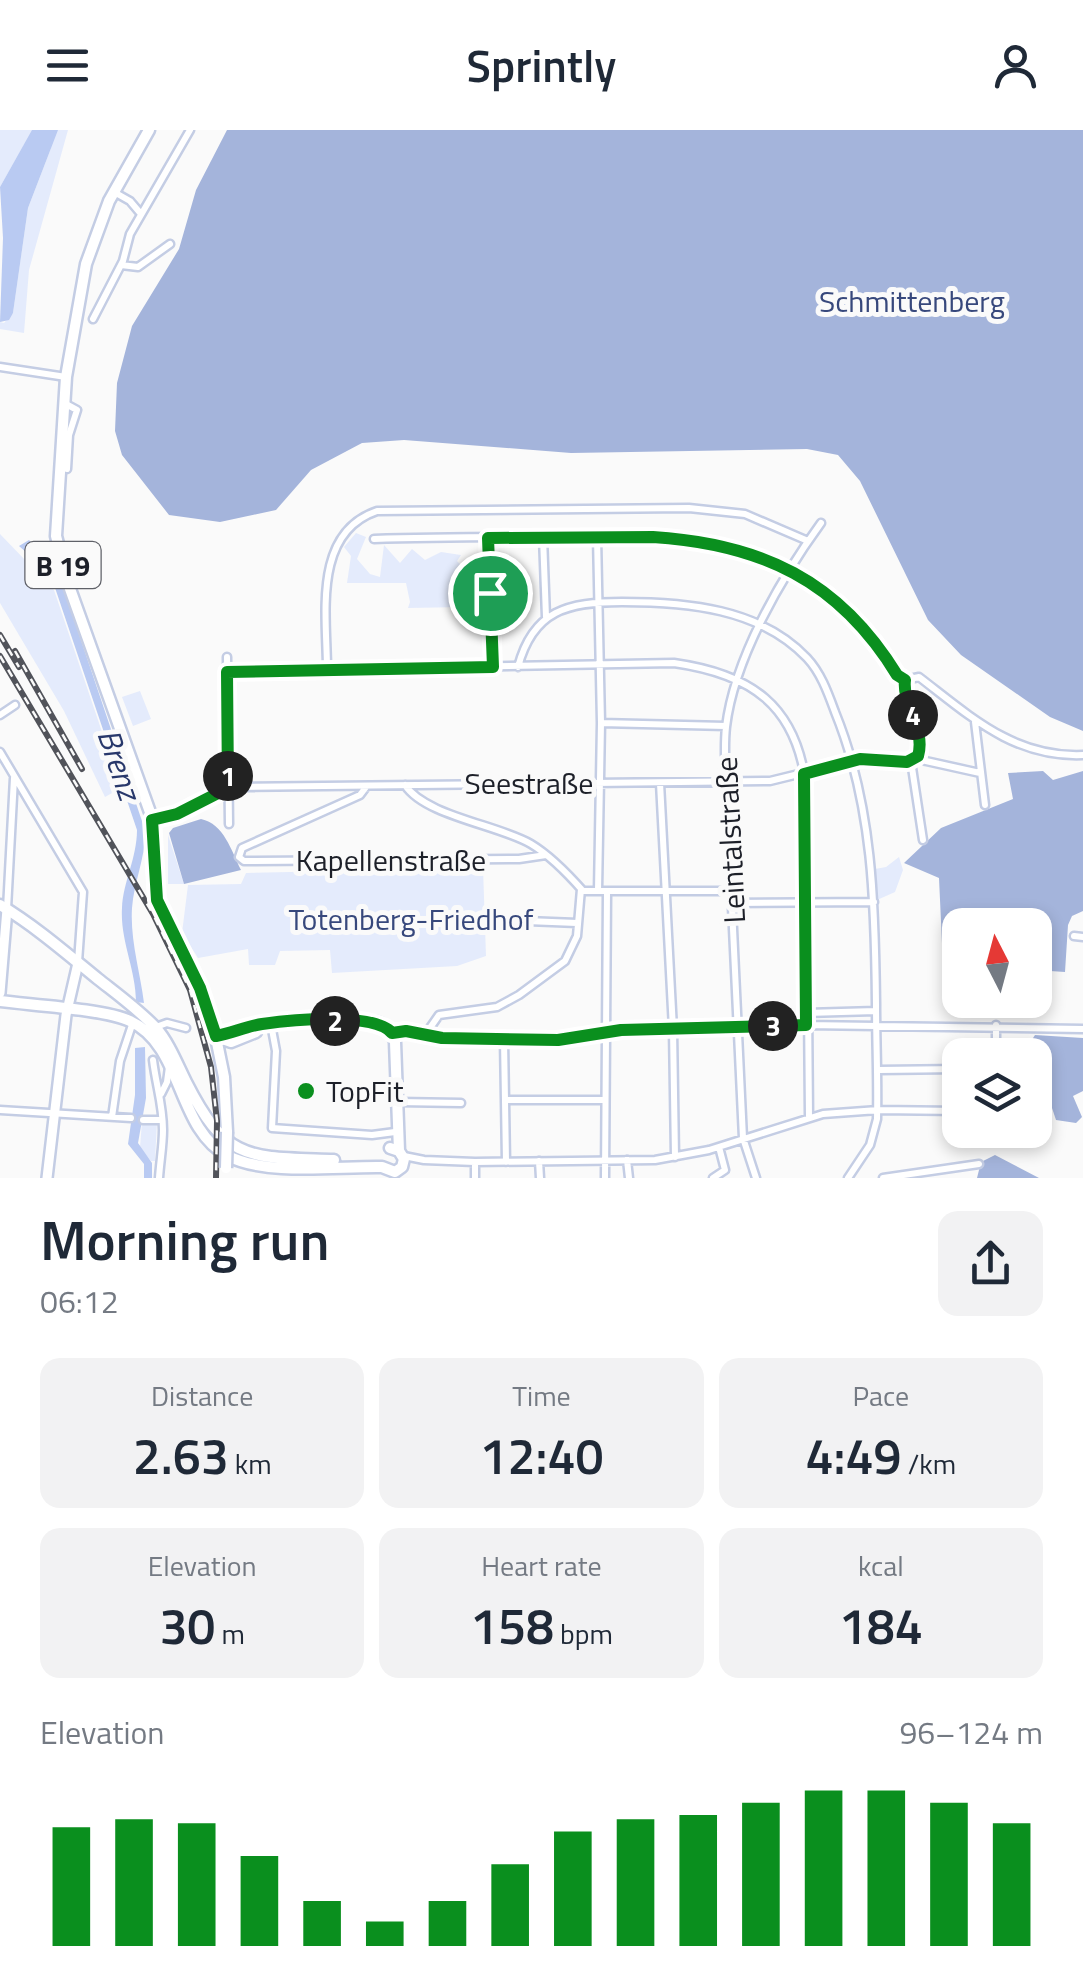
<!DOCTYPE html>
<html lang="en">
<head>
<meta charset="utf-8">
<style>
  body { margin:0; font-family:"Titillium Web",sans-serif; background:#f2f2f3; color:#1f2937; height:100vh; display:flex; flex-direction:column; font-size:38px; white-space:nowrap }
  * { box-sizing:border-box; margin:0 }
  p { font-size:32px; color:#747a83 }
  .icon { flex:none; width:55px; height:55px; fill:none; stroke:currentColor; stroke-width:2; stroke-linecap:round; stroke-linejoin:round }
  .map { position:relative; height:1048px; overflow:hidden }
  .side { display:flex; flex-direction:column; background:#fff; flex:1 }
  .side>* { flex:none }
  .needle { width:65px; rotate:354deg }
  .fabs { position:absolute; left:942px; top:778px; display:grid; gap:20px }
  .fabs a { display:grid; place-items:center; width:110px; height:110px; border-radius:20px; background:#fff; box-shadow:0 5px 15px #0003; font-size:50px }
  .pin { position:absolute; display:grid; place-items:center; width:85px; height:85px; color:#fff; margin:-42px; border:5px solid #fff; border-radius:50%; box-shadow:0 2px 10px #0007 }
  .km { position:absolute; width:50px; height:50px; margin:-25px; border-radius:50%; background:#222; color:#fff; font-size:28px; line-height:50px; text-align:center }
  .round { display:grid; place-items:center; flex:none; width:105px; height:105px; border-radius:20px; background:#f2f2f3 }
  .overview { display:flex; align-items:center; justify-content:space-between; height:170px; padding:0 40px }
  h1 { font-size:55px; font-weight:600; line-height:75px }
  .stats { display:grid; grid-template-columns:repeat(3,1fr); gap:15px; height:170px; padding:10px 40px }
  .stats div { display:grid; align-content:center; border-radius:20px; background:#f2f2f3; text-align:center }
  .stats b { font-size:50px; font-weight:600 }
  .stats small { font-size:28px; font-weight:400 }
  .stats p { font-size:28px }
  .chart { height:280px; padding:20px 40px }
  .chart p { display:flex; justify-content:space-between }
  .chart svg { width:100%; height:180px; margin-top:10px; stroke:#0a8f1e; stroke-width:6 }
  header { display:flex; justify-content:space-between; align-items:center; height:130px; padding:0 40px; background:#fff; font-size:45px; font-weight:600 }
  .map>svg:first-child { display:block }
</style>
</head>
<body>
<header><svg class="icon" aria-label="menu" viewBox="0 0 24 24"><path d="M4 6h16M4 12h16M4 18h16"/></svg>Sprintly<svg class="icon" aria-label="person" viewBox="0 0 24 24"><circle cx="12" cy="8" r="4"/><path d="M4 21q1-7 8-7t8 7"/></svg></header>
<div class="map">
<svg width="1083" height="1048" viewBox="0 0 1083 1048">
  <rect width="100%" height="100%" fill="#fafafa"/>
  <!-- green -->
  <path fill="#e4ebfc" d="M 0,0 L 68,0 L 29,140 L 24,203 L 0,199 L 0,192 L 4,193 L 13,183 L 28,78 L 51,18 L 24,15 L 0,57 Z
    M 356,403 L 366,407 L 357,429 L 370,444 L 380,447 L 384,415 L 400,433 L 412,419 L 425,430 L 441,422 L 461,425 L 457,431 L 463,437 L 464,473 L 452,471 L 464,477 L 408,478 L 410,472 L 406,453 L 347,453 L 351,426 L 344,417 Z
    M 0,404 L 54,460 L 121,658 L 105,667 L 64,581 L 0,473 Z
    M 140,561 L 151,589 L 133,596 L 122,567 Z
    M 168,705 L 184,754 L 168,754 Z
    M 899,727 L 903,740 L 895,762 L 877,770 L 875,739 L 886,737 Z
    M 483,738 L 486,826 L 457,836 L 332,843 L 330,820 L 280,821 L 275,835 L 249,835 L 248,819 L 198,828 L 182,803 L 188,755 L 241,754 L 246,743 Z
    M 142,991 L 157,992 L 155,1031 L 151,1031 L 140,1018 Z"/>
  <!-- forest -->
  <path fill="#a4b4db" d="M 227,0 L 1083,0 L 1083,601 L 1050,587 L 961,525 L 928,490 L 860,351 L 838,325 L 807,319 L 571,323 L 404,310 L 362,313 L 311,340 L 276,380 L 220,392 L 169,385 L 122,325 L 115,301 L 117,253 L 132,196 L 179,119 L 196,60 Z
    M 1043,641 L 1053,650 L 1083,641 L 1083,781 L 1072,786 L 1068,795 L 1065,842 L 1035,840 L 1035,795 L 960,795 L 960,836 L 943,835 L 939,748 L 904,733 L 941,698 L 1013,669 L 1008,643 Z
    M 201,689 C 224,694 231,720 241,740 L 184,754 L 169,703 L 173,698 Z
    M 1035,905 L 1083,908 L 1083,961 L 1073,966 L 1082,987 L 1076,993 L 1056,990 L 1050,972 L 1035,968 L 1035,960 L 1041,951 L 1035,949 L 1035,925 L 1022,925 Z
    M 995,1025 L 1039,1048 L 977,1048 L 981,1032 Z"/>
  <!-- water -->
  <path fill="#b9caf2" d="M 32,0 L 58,0 L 28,78 L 13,183 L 9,190 L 0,192 L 3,108 L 0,57 Z
    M 29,410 L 57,439 L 145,700 C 146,727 134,751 132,778 C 130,810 140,841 144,873 L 136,872 C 136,839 120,811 122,778 C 123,752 137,728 137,700 L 50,443 L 19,416 Z
    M 145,917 L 146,968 L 138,1013 L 152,1033 L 152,1048 L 144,1048 L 144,1034 L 128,1014 L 135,965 L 135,918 Z"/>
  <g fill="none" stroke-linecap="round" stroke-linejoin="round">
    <!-- street casing -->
    <g stroke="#c4cde4" stroke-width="11">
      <path id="street" d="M 114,62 L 130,71 L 141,84
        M 121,135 L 138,137 L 170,114
        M 93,189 L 123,131 L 130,104 L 190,0
        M 0,237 L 66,247
        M 64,273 L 77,280 L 69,305 L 67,339
        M 488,407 L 493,537
        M 543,407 L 546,487
        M 597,407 L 601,593 L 598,761
        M 374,409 C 432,407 491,407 550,407 C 639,407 725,401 804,448 C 830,464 854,484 873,508 C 884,521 891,541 905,550 C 902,575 926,599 918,626 L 911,631
        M 227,527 L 229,694
        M 518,537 C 533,480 568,472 622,472 C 686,472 760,478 807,528 C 821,543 828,563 835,582 C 873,675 875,775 876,874 C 876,913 878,950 877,989 L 870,1015 L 848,1048
        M 327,540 C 327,486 312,403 377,381 L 689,378 L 745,384 L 808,411
        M 227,541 L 674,533 C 751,544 796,575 806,655 L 809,986
        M 905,550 L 919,547 C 970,586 1014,628 1083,625
        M 0,585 L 15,575
        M 975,592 L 985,675
        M 601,593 L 726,596
        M 0,622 L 83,762 L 78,832
        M 918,626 L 926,631 L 980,643
        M 911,631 L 923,710
        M 660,653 L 673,899 L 675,1027
        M 405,655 C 425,686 499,695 531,714 C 551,726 568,744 583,761 L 732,761
        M 366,657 L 360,665 L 242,718 L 239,727 L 244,731 L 519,729 L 546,725
        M 153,690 C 184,684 208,660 239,657 L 770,651 L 860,629 L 911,631
        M 732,773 L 874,772
        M 7,779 L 14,648
        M 500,790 L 577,793
        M 1074,806 L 1083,807
        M 806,883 L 876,881
        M 271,894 L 276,921 L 272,998 L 372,1005 L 395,1002
        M 996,895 L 996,925
        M 156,897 L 167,893 L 186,898
        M 392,903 L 558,910 L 621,899 L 806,895 L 1083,899
        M 425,905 L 439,885 L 497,877 L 519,865 L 565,831 L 577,806 L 581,759
        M 504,910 L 506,1032
        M 153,930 C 156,955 163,975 163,1000 C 163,1016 160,1032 159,1048
        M 879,940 L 960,939
        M 161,964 L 167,952 L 169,937
        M 506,970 L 605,970
        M 398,972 L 461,973
        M 0,980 L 131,988
        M 112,987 L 120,931 L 133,892
        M 143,990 L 162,990
        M 404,1026 L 424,1030 L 475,1032 L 655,1030 L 709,1020 L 823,984 L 878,980 L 960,981
        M 627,1030 L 629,1048
        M 539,1031 L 540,1048
        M 475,1048 L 475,1032
        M 605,1048 L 607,762
        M 713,1048 L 725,1040 L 719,1017
        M 756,1048 L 743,1008 L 726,652 C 725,634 724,615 726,597 C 734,529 781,448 821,393
        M 883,1048 L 979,1034"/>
    </g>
    <!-- secondary casing -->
    <g stroke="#c4cde4" stroke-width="14">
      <path id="secondary" d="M 0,863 L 7,779
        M 47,1048 L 66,885 L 78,833"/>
    </g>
    <!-- primary casing -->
    <g stroke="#c4cde4" stroke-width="15">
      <path id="primary" d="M 149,0 L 109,71 L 86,134 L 66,247 L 56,406 L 69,456 L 151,685 L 157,770 L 200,858 L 214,898 L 224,947 L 227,1002
        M 0,775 C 35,796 66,823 98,849 C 117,864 139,880 156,898 C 169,913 177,934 186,952 C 227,1033 249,1027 334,1030
        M 0,871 C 30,875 105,879 130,891 C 184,916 176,999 228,1026 C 267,1046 338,1036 382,1037 L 395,1042 L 402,1037 L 404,1029 L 399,1021 L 390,1018
        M 216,906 C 232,903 247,895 262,894 C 285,891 364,885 382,894 C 390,898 393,904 395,912 L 399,1021
        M 217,907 L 231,912 L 256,902"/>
    </g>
    <!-- street -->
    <use href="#street" stroke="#fff" stroke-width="6"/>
    <!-- secondary -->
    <use href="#secondary" stroke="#fff" stroke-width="9"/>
    <!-- primary -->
    <use href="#primary" stroke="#fff" stroke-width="10"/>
    <!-- rail casing -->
    <g stroke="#51535a" stroke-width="6">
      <path id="rail" d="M 0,505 L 19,537
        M 15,521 L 82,639
        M 0,526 L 153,784 L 190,860 L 211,937 L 217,991 L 216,1048"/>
    </g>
    <!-- rail -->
    <use href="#rail" stroke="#fafafa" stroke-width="2.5" stroke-dasharray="8" stroke-linecap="butt"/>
    <!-- primary-bridge casing -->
    <g stroke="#c4cde4" stroke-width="15" stroke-linecap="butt">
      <path id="primary-bridge" d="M 226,1038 L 227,1002"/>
    </g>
    <!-- primary-bridge -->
    <use href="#primary-bridge" stroke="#fff" stroke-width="10"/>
  </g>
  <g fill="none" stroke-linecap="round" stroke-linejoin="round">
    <!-- route casing -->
    <g stroke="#fff" stroke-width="20">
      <path id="route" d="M 653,407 C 761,414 839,450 897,545 L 905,550 C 902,576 926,599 918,626 L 907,632 L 860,629 L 804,644 L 806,895 L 621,900 L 558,910 L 442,908 L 406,901 L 392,903 C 374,882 290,890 262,894 C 247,896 232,903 216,906 L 200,858 L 157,770 L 152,690 L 177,684 L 228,658 L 227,542 L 493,537 L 488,408 Z"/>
    </g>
    <!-- route -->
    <use href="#route" stroke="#0a8f1e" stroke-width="12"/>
  </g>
  <!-- markers -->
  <circle fill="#0a8f1e" stroke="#fafafa" stroke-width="4" cx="306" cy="961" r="10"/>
  <g text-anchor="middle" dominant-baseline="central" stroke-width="10" stroke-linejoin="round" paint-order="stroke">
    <!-- shield labels -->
    <rect fill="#fafafa" stroke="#5f6168" stroke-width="2.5" x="25.5" y="412" width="75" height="46" rx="8"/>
    <g font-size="28" font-weight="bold" fill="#1d2029">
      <text x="63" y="435">B 19</text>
    </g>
    <!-- park labels -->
    <g font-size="30" fill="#37487c" stroke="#fafafa">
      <text x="912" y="171">Schmittenberg</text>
      <text x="411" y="789">Totenberg-Friedhof</text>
    </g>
    <!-- street labels -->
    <g font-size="30" fill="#1d2029" stroke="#fafafa">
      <text x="529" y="653">Seestraße</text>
      <text transform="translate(730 710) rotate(-93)">Leintalstraße</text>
      <text x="391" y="730">Kapellenstraße</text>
    </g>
    <!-- poi labels -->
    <g font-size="30" fill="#1d2029" stroke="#fafafa" text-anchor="start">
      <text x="326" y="961">TopFit</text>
    </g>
    <!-- water labels -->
    <g font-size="32" font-style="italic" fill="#28386b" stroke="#fafafa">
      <text transform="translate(120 634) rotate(71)">Brenz</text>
    </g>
  </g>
</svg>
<div class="fabs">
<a><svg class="needle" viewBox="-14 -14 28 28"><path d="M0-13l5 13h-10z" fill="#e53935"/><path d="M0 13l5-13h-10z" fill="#747a83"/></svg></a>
<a><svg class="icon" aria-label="layers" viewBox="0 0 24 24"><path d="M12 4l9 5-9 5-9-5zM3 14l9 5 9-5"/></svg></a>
</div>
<div class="pin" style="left:490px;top:463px;background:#1e9e55"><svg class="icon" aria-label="arrive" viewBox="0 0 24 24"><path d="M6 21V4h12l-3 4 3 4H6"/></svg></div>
<b class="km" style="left:228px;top:646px">1</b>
<b class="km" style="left:335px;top:891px">2</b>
<b class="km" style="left:773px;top:896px">3</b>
<b class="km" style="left:913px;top:585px">4</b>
</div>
<section class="side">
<div class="overview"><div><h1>Morning run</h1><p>06:12</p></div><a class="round"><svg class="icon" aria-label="share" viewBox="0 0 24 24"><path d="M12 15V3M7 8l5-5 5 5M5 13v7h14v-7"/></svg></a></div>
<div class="stats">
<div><p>Distance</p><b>2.63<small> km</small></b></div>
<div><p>Time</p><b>12:40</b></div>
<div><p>Pace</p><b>4:49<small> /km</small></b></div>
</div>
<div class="stats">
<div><p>Elevation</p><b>30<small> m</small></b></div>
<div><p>Heart rate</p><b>158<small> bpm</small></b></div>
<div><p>kcal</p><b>184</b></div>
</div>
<div class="chart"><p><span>Elevation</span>96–124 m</p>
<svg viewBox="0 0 160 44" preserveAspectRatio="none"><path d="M5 44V15M15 44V13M25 44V14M35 44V22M45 44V33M55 44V38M65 44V33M75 44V24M85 44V16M95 44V13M105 44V12M115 44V9M125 44V6M135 44V6M145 44V9M155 44V14"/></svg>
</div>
</section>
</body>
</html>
